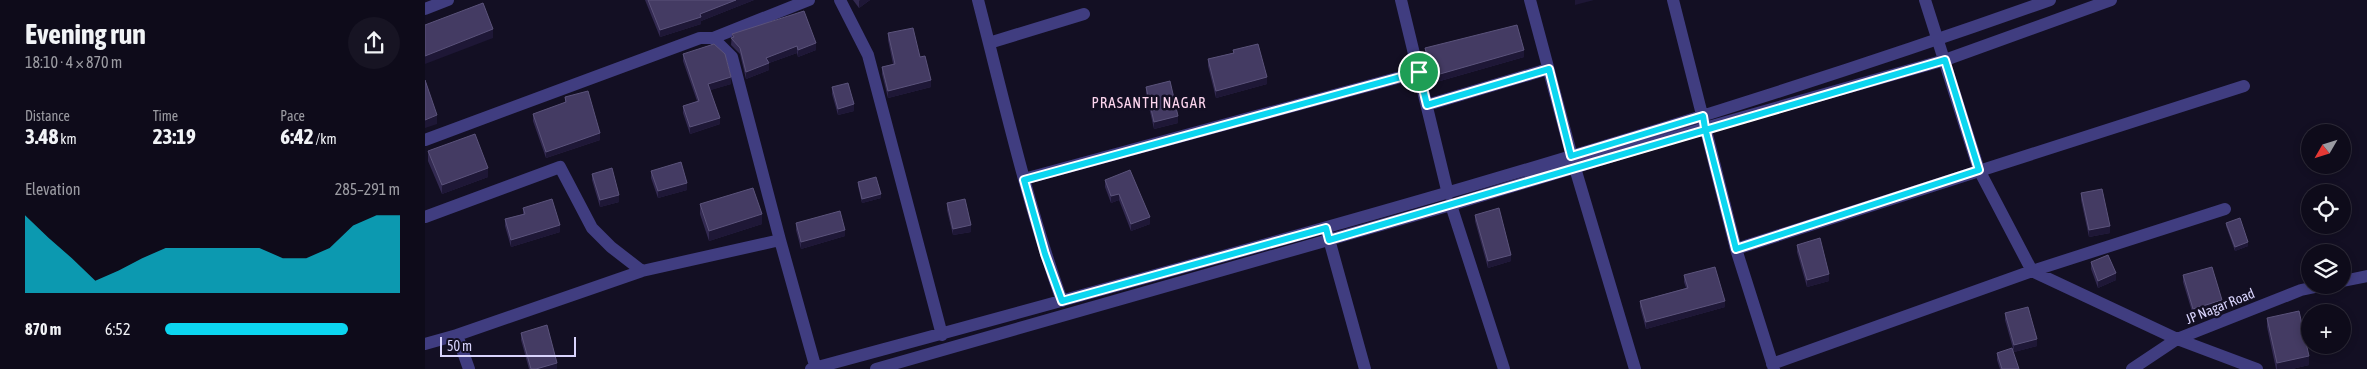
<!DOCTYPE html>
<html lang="en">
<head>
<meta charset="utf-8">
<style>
  body { margin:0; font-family:"Asap Condensed",sans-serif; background:#171423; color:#f1f3f6; height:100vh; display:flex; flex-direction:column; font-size:19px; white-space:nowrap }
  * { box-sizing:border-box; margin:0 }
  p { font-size:16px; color:#9b9ba2 }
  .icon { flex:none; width:28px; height:28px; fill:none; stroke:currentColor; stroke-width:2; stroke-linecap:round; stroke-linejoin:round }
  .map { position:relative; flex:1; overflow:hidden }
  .side { display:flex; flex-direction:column; background:#0e0b1a; width:425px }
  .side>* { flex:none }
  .needle { width:32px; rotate:231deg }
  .buttons { position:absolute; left:1876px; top:124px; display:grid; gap:10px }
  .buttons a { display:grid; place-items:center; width:50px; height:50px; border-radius:50%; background:#0e0b1a; box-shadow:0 2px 8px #0003,0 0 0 1px #2e2b39; font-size:25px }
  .scale { position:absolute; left:15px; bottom:12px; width:136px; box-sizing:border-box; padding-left:5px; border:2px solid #d9d4fd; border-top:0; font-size:14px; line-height:18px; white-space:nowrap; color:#d9d4fd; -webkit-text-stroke:4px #130f23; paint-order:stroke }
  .pin { position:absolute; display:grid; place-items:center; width:42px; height:42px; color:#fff; margin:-21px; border:2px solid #fff; border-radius:50%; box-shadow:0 1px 5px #0007 }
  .round { display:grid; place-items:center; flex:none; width:52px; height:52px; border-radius:26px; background:#171423 }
  .headline { display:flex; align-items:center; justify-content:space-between; height:85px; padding:0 25px }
  h1 { font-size:28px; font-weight:700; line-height:38px }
  .figures { display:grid; grid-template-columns:repeat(3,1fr); gap:8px; height:85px; padding:5px 25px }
  .figures div { display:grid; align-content:center }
  .figures b { font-size:21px; font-weight:700 }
  .figures small { font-size:14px; font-weight:400 }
  .figures p { font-size:14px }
  .chart { height:140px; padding:10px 25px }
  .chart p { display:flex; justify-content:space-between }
  .chart svg { width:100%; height:90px; margin-top:5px; fill:#0cd6f0; opacity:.7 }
  ul { padding:0 25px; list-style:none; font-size:16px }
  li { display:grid; grid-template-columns:80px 60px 1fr; align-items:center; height:38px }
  li i { height:12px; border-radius:6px; background:#0cd6f0 }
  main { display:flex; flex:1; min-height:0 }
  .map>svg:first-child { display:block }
</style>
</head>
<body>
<main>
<section class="side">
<div class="headline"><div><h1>Evening run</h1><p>18:10 · 4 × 870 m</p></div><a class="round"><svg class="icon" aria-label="share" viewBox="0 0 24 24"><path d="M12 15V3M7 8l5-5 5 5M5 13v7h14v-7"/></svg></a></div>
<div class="figures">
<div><p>Distance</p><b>3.48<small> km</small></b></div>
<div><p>Time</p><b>23:19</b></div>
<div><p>Pace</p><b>6:42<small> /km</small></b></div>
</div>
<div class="chart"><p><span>Elevation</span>285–291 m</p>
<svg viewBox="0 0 160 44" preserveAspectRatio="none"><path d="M0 44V6L10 17L20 27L30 38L40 33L50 27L60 22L70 22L80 22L90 22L100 22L110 27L120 27L130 22L140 11L150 6L160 6V44z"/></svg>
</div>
<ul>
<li><b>870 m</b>6:52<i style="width:78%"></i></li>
</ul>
</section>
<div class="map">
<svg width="1942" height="369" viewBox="0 0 1942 369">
  <rect width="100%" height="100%" fill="#130f23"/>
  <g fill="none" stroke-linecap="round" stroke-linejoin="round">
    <!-- minor -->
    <path stroke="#403d80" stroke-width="12" d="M 415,0 L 443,55 L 517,335
      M 553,0 C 579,101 602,203 637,301
      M 976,0 L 1023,194
      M 1105,0 L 1150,168 L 1210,369
      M 1248,0 L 1311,249 L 1349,369
      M 1500,0 L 1554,170 L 1607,271 L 1752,339 L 1832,369
      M 0,9 L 23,0
      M 288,38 L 384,0
      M 564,43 L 659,14
      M 1002,105 L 1123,69
      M 0,140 L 275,38 L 288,38 L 307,57 L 355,240 L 391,369
      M 599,179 L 994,72
      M 1026,205 L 1079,369
      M 0,217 L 135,167 L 167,228 L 186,247 L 217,271
      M 902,232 L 940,369
      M 1311,249 L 1819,86
      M 1918,281 L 1942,276
      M 32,335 L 44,369
      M 0,344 L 32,335 L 217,271 L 355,240
      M 1347,364 L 1607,271 L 1800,209
      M 386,369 C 802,256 1219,145 1625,0
      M 451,369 L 1026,205 L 1280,128 L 1520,60 L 1686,0
      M 1707,369 L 1752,339 L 1876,290 L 1900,285"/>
  </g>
  <!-- wall -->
  <path fill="#322950" d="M 220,0 L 329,0 L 276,21 L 276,24 L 235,37 Z
    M 428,0 L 445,0 L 434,8 Z
    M 463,33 L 495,57 L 506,87 L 463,98 L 457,74 L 457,67 L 468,64 L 463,40 Z
    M 307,34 L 391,50 L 373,57 L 372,53 L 344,63 L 344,70 L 321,79 L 315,54 L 306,45 Z
    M 1000,48 L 1099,57 L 1008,83 L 1000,55 Z
    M 808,50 L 842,84 L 791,98 L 783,66 L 783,59 L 808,53 Z
    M 258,54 L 306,84 L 285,90 L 295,124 L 265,134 L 258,113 L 258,106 L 272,101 L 258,61 Z
    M 407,87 L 429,111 L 413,115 L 407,94 Z
    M 721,87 L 753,123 L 729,129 L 721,94 Z
    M 140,97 L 175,140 L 121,158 L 108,121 L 108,114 L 140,103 Z
    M 3,151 L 63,177 L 17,194 L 3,161 Z
    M 226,171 L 262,190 L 233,198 L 226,178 Z
    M 167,174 L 194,202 L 175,207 L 167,180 Z
    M 680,180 L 725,224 L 706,231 L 694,200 L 686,203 L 680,187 Z
    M 433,182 L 456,198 L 437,203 L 433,186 Z
    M 1656,193 L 1685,233 L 1664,237 L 1656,200 Z
    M 522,203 L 546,232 L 528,235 L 522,210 Z
    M 275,204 L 337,224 L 284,241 L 275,214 Z
    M 98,208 L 135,232 L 86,247 L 80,226 L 80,219 L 98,214 Z
    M 1050,215 L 1086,261 L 1063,268 L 1050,221 Z
    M 371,223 L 420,236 L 376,249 L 371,230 Z
    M 1801,223 L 1823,246 L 1810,251 L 1801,226 Z
    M 1372,245 L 1404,281 L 1382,287 L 1372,252 Z
    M 1666,262 L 1691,280 L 1673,288 L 1666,269 Z
    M 1259,275 L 1300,307 L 1221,329 L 1215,307 L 1215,301 L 1261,288 L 1259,282 Z
    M 1758,275 L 1797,307 L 1768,315 L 1758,282 Z
    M 1580,313 L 1612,346 L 1589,352 L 1580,320 Z
    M 1842,318 L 1884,365 L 1867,369 L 1851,369 L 1842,327 Z
    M 96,333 L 132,369 L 104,369 L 96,340 Z
    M 1572,353 L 1594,369 L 1575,369 L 1572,360 Z"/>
  <!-- shaded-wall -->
  <path fill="#1e1736" d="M 311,0 L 329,0 L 276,21 L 276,24 L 235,37 L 235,30 Z
    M 435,0 L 445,0 L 434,8 L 434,1 Z
    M 1150,0 L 1169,0 L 1150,5 Z
    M 68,29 L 68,38 L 0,64 L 0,56 Z
    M 391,43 L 391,50 L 373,57 L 373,50 Z
    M 372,46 L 372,53 L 344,63 L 344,70 L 321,79 L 321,72 L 341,58 Z
    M 1099,50 L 1099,57 L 1008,83 L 1008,76 Z
    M 306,77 L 306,84 L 283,91 L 283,84 Z
    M 842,77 L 842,84 L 791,98 L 791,91 Z
    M 506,80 L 506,87 L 463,98 L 463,91 Z
    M 429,104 L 429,111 L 413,115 L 413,109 Z
    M 12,115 L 12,124 L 0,128 L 0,120 Z
    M 753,116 L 753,123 L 729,129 L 729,122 Z
    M 295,118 L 295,124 L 265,134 L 265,127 Z
    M 175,133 L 175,140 L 121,158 L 121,152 Z
    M 63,168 L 63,177 L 17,194 L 17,185 Z
    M 262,183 L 262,190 L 233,198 L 233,191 Z
    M 456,194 L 456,198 L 437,203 L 437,199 Z
    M 694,194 L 694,200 L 686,203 L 686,196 Z
    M 194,195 L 194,202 L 175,207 L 175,200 Z
    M 337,214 L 337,224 L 284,241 L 284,231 Z
    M 725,217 L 725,224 L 706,231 L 706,224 Z
    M 135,225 L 135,232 L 86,247 L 86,240 Z
    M 546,225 L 546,232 L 528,235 L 528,229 Z
    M 1685,226 L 1685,233 L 1664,237 L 1664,230 Z
    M 420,230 L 420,236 L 376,249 L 376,242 Z
    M 1823,242 L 1823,246 L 1810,251 L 1810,247 Z
    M 1086,255 L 1086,261 L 1063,268 L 1063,261 Z
    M 1691,273 L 1691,280 L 1673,288 L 1673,281 Z
    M 1404,274 L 1404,281 L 1382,287 L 1382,280 Z
    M 1797,300 L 1797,307 L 1768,315 L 1768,309 Z
    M 1300,301 L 1300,307 L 1221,329 L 1221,322 Z
    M 1612,339 L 1612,346 L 1589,352 L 1589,345 Z
    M 1884,356 L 1884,365 L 1867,369 L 1852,369 L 1852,363 Z
    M 132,363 L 132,369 L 111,369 Z"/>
  <!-- building -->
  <path fill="#443b63" stroke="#5b537b" d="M 223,0 L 311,0 L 275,14 L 276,17 L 235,30 Z
    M 58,3 L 68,29 L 0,56 L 0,25 Z
    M 379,11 L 391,43 L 373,50 L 372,46 L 341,58 L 344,63 L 321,72 L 315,48 L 306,38 L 309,37 L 307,34 Z
    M 1092,25 L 1099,50 L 1008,76 L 1000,48 Z
    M 488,28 L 495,57 L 500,56 L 506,80 L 463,91 L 457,67 L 470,64 L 463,33 Z
    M 289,44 L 300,54 L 306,77 L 283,84 L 295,118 L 265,127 L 258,106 L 274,101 L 258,54 Z
    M 833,44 L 842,77 L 791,91 L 783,59 L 809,53 L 808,50 Z
    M 0,80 L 12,115 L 0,120 Z
    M 745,81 L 753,116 L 729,122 L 721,87 Z
    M 423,83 L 429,104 L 413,109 L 407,87 Z
    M 163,91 L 175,133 L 121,152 L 108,114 L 141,102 L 140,97 Z
    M 50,134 L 63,168 L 17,185 L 3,151 Z
    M 256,162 L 262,183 L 233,191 L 226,171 Z
    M 187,168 L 194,195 L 175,200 L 167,174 Z
    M 705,170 L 725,217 L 706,224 L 694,194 L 686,196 L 680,180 Z
    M 451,177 L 456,194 L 437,199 L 433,182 Z
    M 328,188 L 337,214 L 284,231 L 275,204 Z
    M 1677,189 L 1685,226 L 1664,230 L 1656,193 Z
    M 127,199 L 135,225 L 86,240 L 80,219 L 100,214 L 98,208 Z
    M 540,199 L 546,225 L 528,229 L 522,203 Z
    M 1074,208 L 1086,255 L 1063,261 L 1050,215 Z
    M 415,211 L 420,230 L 376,242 L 371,223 Z
    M 1815,218 L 1823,242 L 1810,247 L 1801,223 Z
    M 1395,238 L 1404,274 L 1382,280 L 1372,245 Z
    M 1683,255 L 1691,273 L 1673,281 L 1666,262 Z
    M 1290,267 L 1300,301 L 1221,322 L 1215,301 L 1263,288 L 1259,275 Z
    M 1787,267 L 1797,300 L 1768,309 L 1758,275 Z
    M 1603,307 L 1612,339 L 1589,345 L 1580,313 Z
    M 1874,311 L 1884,356 L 1852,363 L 1842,318 Z
    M 122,325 L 132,363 L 111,369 L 106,369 L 96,333 Z
    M 1587,348 L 1594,369 L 1577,369 L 1572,353 Z"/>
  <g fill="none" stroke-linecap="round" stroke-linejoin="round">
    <!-- route casing -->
    <g stroke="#fff" stroke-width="10">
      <path id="route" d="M 994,72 L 599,180 L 620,254 L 637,301 L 901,228 L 904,240 L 1520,60 L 1554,170 L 1311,249 L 1280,128 L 1278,116 L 1146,156 L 1124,69 L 1002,105 L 994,72"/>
    </g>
    <!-- route -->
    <use href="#route" stroke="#0cd6f0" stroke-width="6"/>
  </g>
  <g text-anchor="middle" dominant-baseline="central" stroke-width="5" stroke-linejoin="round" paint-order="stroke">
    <!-- street labels -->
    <g font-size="14" fill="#d9d4fd" stroke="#130f23">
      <text transform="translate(1795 306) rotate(-22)">JP Nagar Road</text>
    </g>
    <!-- neighbourhood labels -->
    <g font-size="15" letter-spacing="1" fill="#fdd5ee" stroke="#130f23">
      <text x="724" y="102">PRASANTH NAGAR</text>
    </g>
  </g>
</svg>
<div class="buttons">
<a><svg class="needle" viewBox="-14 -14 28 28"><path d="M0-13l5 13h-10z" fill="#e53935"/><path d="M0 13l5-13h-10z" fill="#9b9ba2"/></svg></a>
<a><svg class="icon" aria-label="locate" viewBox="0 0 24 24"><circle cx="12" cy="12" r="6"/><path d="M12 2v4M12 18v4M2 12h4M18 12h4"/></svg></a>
<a><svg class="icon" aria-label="layers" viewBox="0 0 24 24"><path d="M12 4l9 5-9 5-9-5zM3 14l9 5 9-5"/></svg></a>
<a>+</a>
</div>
<div class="scale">50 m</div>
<div class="pin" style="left:994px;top:72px;background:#1e9e55"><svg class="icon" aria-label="arrive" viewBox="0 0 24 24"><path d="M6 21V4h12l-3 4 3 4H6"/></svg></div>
</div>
</main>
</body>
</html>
